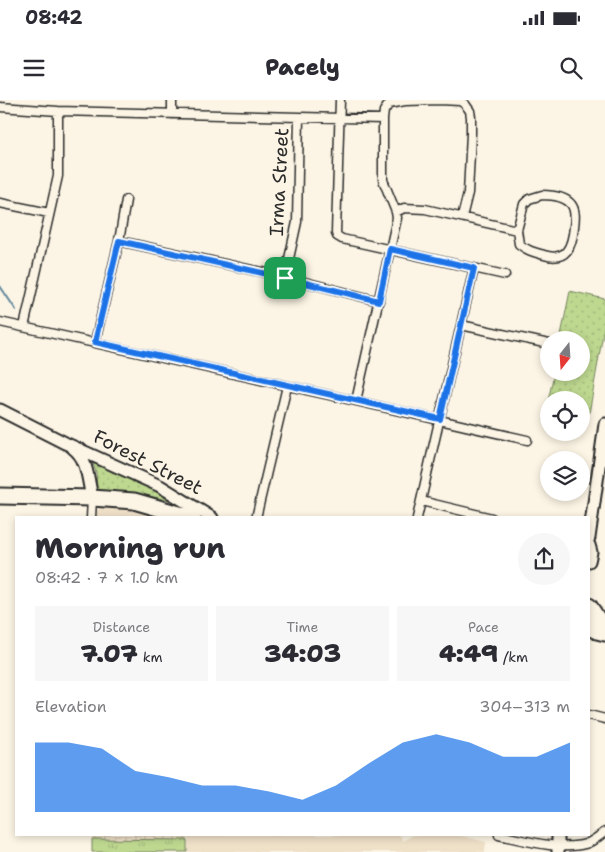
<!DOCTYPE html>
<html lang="en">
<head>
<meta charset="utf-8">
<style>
  body { margin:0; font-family:"Shantell Sans",sans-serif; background:#f7f7f7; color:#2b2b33; height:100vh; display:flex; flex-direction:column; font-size:19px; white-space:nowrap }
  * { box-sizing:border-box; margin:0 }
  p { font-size:16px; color:#7c7c81 }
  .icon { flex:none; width:28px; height:28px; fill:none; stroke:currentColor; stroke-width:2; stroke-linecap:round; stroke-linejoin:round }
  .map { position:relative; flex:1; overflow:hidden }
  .sheet { position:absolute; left:15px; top:416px; width:575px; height:320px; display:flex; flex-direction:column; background:#fff; border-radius:0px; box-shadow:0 2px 8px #0003 }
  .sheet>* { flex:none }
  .needle { width:32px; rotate:197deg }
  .fabs { position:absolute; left:540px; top:231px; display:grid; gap:10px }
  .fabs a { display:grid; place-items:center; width:50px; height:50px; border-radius:50%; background:#fff; box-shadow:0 2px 8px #0003; font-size:25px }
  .pin { position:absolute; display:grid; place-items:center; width:42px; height:42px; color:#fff; margin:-21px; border-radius:10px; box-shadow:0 2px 8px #0006 }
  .round { display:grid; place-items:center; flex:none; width:52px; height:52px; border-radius:26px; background:#f7f7f7 }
  .overview { display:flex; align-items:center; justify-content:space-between; height:85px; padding:0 20px }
  h1 { font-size:28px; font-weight:800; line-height:38px }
  .figures { display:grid; grid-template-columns:repeat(3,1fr); gap:8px; height:85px; padding:5px 20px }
  .figures div { display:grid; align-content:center; border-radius:0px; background:#f7f7f7; text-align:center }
  .figures b { font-size:25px; font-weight:800 }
  .figures small { font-size:14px; font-weight:400 }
  .figures p { font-size:14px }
  .chart { height:140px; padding:10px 20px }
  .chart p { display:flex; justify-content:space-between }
  .chart svg { width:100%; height:90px; margin-top:5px; fill:#1a73e8; opacity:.7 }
  .status { display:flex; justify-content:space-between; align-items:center; height:35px; padding:0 25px; background:#fff; direction:ltr }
  .status svg { height:14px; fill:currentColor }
  header { display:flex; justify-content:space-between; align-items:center; height:65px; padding:0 20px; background:#fff; font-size:22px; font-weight:800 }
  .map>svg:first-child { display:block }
</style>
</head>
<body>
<div class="status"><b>08:42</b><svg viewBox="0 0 49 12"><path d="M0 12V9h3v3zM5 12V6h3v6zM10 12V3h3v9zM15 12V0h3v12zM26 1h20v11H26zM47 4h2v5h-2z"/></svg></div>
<header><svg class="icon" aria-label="menu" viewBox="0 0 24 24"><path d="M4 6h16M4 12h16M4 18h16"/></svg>Pacely<svg class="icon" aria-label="search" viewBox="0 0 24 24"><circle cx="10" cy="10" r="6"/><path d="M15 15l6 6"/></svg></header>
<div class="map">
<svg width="605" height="752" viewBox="0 0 605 752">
  <defs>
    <pattern id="industrial-grid" width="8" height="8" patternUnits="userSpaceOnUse" patternTransform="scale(1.25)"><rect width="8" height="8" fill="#efe0c8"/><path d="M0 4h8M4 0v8" fill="none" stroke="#cdc0ac"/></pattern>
    <pattern id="grass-tufts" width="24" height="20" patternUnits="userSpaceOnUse" patternTransform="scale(1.25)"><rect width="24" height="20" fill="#bed890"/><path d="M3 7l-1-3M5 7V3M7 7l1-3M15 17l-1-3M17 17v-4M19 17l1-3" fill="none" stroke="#a3ba7c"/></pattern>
    <pattern id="park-dots" width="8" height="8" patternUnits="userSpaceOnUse" patternTransform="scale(1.25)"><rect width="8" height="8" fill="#bed890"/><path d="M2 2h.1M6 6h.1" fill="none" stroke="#a3ba7c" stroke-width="1.8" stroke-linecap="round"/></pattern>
  </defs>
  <rect width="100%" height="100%" fill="#fcf5e5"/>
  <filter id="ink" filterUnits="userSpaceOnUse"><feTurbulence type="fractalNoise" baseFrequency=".02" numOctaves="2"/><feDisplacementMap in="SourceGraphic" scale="10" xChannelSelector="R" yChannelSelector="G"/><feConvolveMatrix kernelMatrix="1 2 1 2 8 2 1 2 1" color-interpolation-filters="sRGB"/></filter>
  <g filter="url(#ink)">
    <!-- built -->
    <path fill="#efe0c8" d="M 103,406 L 107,406 L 109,408 L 127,409 L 172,418 L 96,418 L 96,412 L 99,408 Z
      M 188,735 L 400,735 L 403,741 L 413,735 L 458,735 L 486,742 L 485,752 L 187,752 Z"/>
    <!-- industrial -->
    <path fill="url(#industrial-grid)" d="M 92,735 L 187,735 L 187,740 L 92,739 Z"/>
    <!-- grass -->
    <path fill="url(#grass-tufts)" stroke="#74825e" d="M 92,739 L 187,740 L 187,752 L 92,752 Z"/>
    <!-- park -->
    <path fill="url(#park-dots)" stroke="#74825e" d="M 570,191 L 605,199 L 605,222 L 589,314 L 581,315 L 581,300 L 549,300 L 549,319 L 544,320 L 554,273 L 581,272 L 581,240 L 560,240 Z
      M 91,358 L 174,398 L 174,401 L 143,395 L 101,391 L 97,389 L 96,372 Z"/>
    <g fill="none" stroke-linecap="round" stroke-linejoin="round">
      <!-- stream -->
      <path stroke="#62869b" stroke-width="2" d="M 0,186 L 16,210"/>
      <!-- street casing -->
      <g stroke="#2b2b2b" stroke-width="11">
        <path id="street" d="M 340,0 L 336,133 L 337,136 L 342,139 L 505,175
          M 0,7 L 58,11 L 383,19
          M 172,14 L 172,0
          M 542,95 C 551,95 564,96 571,104 C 576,110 575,119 574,127 C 572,146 567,162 544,155 C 533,152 528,151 519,144 L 517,130 L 524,104 L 529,99 Z
          M 0,103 L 49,113
          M 396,112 L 404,108 L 425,109 L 517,130
          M 119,141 L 285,177 L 379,201
          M 285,177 L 297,122 L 299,17
          M 0,222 L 356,301 L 527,340
          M 461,225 L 549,244
          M 24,227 L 58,76 L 58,11
          M 95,242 L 119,141 L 126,100
          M 356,301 L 397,118 L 396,112 L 383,80 L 383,19 L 384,11 L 389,4 L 405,1 L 440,0 L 460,1 L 465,4 L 470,11 L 471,17 L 471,33 L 468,93 L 462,117
          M 421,401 L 492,418
          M 91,418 L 92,398
          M 256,418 L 287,286
          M 417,418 L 474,168
          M 589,615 L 605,619
          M 499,735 C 523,740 561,751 585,744 C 592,742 599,736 605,732"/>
      </g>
      <!-- secondary casing -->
      <g stroke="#2b2b2b" stroke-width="15">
        <path id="secondary" d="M 0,310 L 65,343 L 160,386 L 212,418
          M 73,348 C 88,359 88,381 92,398
          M 589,438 L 605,324
          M 589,445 L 591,452 L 589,461
          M 558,752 L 558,735"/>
      </g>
      <!-- highway casing -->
      <g stroke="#2b2b2b" stroke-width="19">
        <path id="highway" d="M 0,396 L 92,398 L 134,401 L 193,418
          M 589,506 L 599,521
          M 589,527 L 597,531 L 605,533"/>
      </g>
      <!-- street -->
      <use href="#street" stroke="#fcf5e5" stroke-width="8"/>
      <!-- secondary -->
      <use href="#secondary" stroke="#fcf5e5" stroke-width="11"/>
      <!-- highway -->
      <use href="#highway" stroke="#fcf5e5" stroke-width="15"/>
    </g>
  </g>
  <g fill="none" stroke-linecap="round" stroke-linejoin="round" filter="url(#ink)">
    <!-- route casing -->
    <g stroke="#fff" stroke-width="10">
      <path id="route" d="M 119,141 L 285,178 L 379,201 L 390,149 L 474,168 L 440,319 L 95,242 Z"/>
    </g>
    <!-- route -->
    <use href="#route" stroke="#1a73e8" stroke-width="6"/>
  </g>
  <g text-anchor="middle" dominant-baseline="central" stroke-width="5" stroke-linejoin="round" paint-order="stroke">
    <!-- street labels -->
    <g font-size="19" fill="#2b2b2b" stroke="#fcf5e5">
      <text transform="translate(279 82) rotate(-87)">Irma Street</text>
      <text transform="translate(148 362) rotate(27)">Forest Street</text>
    </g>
  </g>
</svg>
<div class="fabs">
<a><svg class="needle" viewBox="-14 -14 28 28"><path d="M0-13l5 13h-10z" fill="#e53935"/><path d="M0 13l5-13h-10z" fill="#7c7c81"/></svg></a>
<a><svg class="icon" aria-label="locate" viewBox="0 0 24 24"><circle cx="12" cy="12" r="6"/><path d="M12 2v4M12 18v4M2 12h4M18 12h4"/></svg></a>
<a><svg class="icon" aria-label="layers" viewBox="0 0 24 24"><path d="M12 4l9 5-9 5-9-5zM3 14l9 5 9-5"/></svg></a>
</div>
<div class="pin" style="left:285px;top:178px;background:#1e9e55"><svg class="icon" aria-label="arrive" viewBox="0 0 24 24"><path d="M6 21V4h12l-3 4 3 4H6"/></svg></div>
<section class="sheet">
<div class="overview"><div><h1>Morning run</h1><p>08:42 · 7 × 1.0 km</p></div><a class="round"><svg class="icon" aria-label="share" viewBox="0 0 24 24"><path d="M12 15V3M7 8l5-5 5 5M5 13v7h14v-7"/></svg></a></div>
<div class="figures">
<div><p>Distance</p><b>7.07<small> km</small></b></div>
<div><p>Time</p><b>34:03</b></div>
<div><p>Pace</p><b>4:49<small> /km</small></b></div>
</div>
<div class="chart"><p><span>Elevation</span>304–313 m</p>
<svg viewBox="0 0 160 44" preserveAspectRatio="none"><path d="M0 44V10L10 10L20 13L30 24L40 27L50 31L60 31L70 34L80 38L90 31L100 20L110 10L120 6L130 10L140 17L150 17L160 10V44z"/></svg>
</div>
</section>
</div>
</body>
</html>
